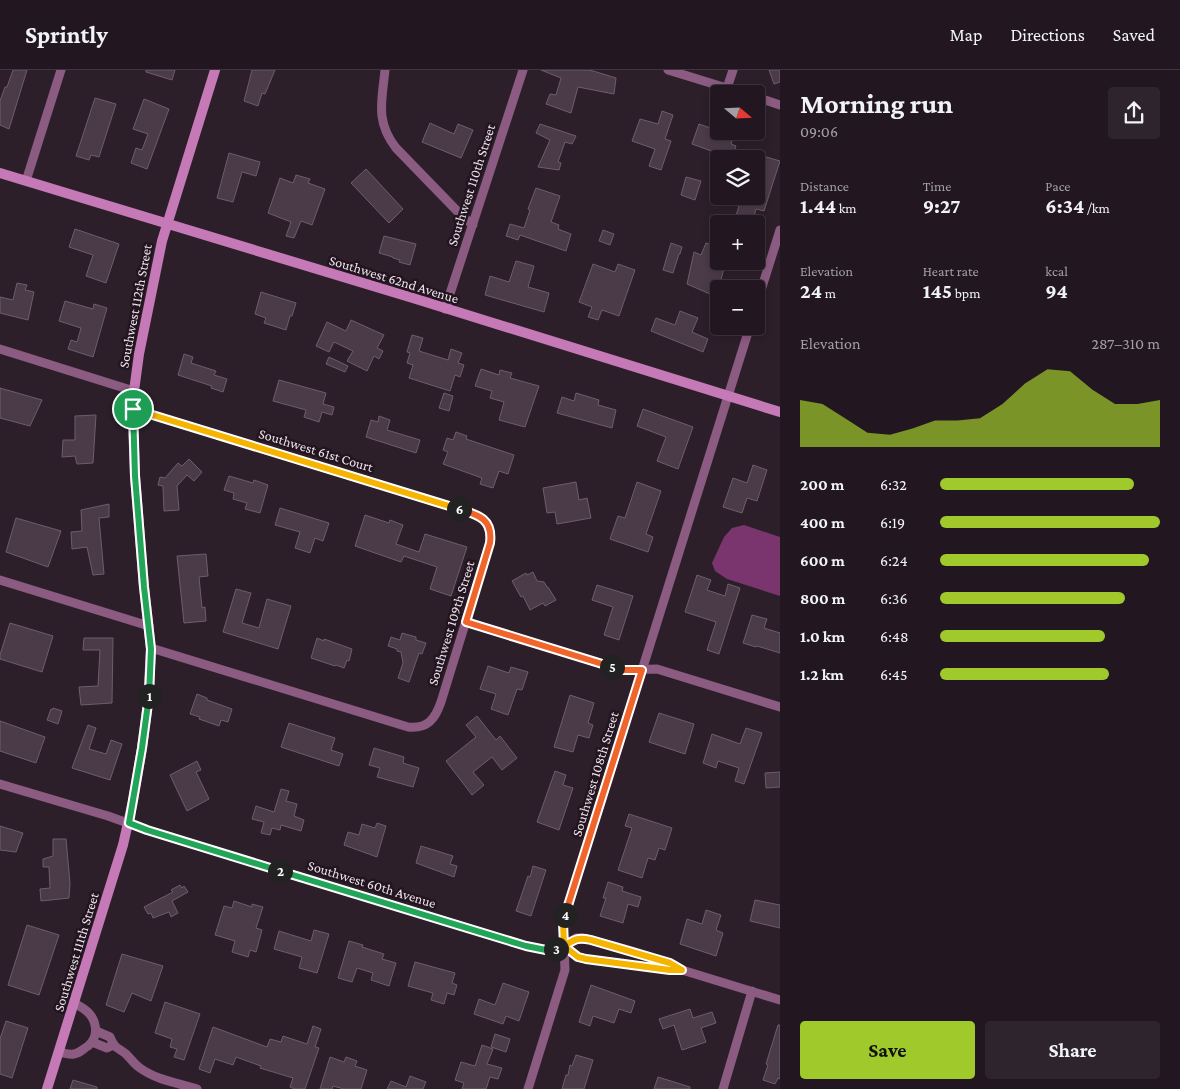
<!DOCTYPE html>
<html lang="en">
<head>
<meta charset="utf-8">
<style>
  body { margin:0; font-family:"Crimson Pro",serif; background:#2e242d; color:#f1f3f6; height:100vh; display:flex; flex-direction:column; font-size:19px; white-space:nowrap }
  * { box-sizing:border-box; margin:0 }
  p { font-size:16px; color:#a29fa5 }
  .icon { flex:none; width:28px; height:28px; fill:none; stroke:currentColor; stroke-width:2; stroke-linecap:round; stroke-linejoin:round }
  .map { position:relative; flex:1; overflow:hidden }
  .drawer { display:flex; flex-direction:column; background:#221720; width:400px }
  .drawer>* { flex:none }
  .needle { width:32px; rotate:109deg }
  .controls { position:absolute; left:710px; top:15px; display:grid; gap:10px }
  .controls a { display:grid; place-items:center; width:55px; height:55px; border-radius:5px; background:#221720; box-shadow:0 2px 8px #0003,0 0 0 1px #3f363e; font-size:25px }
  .pin { position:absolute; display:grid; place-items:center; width:42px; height:42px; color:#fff; margin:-21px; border:2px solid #fff; border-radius:50%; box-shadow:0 1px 5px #0007 }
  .km { position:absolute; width:25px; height:25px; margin:-12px; border-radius:50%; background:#222; color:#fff; font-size:14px; line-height:25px; text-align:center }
  .round { display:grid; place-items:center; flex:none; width:52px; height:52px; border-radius:5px; background:#2e242d }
  .headline { display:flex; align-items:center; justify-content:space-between; height:85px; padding:0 20px }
  h1 { font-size:28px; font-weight:700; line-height:38px }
  .figures { display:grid; grid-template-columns:repeat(3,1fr); gap:8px; height:85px; padding:5px 20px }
  .figures div { display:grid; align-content:center }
  .figures b { font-size:21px; font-weight:700 }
  .figures small { font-size:14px; font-weight:400 }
  .figures p { font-size:14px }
  .chart { height:140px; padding:10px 20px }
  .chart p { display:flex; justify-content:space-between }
  .chart svg { width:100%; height:90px; margin-top:5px; fill:#a0ca2c; opacity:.7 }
  .button { display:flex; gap:10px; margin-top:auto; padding:10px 20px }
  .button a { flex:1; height:58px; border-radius:5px; background:#a0ca2c; color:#111; font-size:20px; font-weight:700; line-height:58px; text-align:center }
  .button a+a { background:#2e242d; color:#f1f3f6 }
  ul { padding:0 20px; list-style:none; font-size:16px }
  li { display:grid; grid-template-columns:80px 60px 1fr; align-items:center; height:38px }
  li i { height:12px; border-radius:6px; background:#a0ca2c }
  header { display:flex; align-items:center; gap:30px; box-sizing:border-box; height:70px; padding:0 25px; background:#221720; border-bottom:1px solid #3f363e }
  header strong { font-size:24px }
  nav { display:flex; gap:28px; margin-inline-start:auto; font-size:18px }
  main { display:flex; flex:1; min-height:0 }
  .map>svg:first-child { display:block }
</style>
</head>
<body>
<header>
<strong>Sprintly</strong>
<nav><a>Map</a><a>Directions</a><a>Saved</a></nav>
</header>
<main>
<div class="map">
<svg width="780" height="1019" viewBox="0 0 780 1019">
  <rect width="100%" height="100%" fill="#2d1f2a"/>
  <!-- water -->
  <path fill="#7a356f" d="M 744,455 L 780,467 L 780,526 L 727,509 L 715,501 L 712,493 L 724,467 L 732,458 Z"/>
  <!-- building -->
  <path fill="#4b3b48" stroke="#6e5d6a" d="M 13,0 L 27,0 L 9,59 L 0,55 L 0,31 L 5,17 L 7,17 Z
    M 146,0 L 175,0 L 172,10 L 146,2 Z
    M 252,0 L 275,0 L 265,24 L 262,23 L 258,36 L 244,31 Z
    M 541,0 L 590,0 L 616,8 L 614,24 L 578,17 L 571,43 L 546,34 L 550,24 L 556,25 L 561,8 Z
    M 769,0 L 780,0 L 780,12 L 774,14 Z
    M 95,28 L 116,34 L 99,87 L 91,85 L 89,90 L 76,86 Z
    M 144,29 L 169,39 L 147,99 L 131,93 L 136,78 L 142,80 L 148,64 L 133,59 Z
    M 662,41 L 673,45 L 665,69 L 671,71 L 661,100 L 649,96 L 655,79 L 632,71 L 640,49 L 658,54 Z
    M 430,53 L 454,64 L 458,54 L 473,60 L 461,88 L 422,72 Z
    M 540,54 L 576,66 L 572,74 L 565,72 L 558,92 L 561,93 L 559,100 L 538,97 L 550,70 L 536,63 Z
    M 699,54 L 719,61 L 736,61 L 731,74 L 736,76 L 732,89 L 719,89 L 719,99 L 710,96 L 714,82 L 692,74 Z
    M 229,83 L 260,92 L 256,106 L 242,102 L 233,132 L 217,128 Z
    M 756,84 L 780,91 L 764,141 L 756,139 L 752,154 L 751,154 L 735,149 L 742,126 L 756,126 Z
    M 366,99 L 403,139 L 389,153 L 351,113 Z
    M 296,105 L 310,109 L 308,113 L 325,119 L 312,155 L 301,151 L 294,168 L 286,166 L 291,152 L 268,143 L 280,108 L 293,113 Z
    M 686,107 L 701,111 L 695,130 L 681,125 Z
    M 536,118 L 560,126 L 551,152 L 559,155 L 558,159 L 571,164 L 566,181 L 520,165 L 518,170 L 506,166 L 510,154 L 524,158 L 530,140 L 528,139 Z
    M 75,159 L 119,174 L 106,213 L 86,206 L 93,185 L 69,177 Z
    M 603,160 L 614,164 L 610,175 L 599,171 Z
    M 384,166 L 416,174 L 410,195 L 399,192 L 400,190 L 393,188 L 393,187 L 379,183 Z
    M 671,173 L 682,177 L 680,184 L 679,184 L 673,203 L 663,200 Z
    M 706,173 L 719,177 L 719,191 L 726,191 L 719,217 L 719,231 L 710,228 L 710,224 L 687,214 L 694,182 L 701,185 Z
    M 516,191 L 534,196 L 528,217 L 549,223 L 544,242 L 485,225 L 490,206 L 509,212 Z
    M 593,194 L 615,202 L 618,194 L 635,200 L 619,246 L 602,240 L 598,250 L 588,247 L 592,237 L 579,232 Z
    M 17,213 L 27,215 L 25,220 L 34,222 L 28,250 L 0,243 L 0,227 L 13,230 Z
    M 261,222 L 296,233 L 292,246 L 290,246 L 286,260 L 264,253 L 266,248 L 255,244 Z
    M 65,231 L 93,239 L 94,234 L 107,238 L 93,287 L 68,279 L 71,270 L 77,272 L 81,258 L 59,251 Z
    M 680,241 L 698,248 L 692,262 L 708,269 L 703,282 L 651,261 L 656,248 L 675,255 Z
    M 351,250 L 384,265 L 377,278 L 383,281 L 379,289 L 374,286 L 367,301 L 347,291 L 353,281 L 334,272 L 329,282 L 316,276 L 327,252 L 346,261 Z
    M 412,265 L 423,268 L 419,281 L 448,290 L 451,279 L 462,283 L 458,293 L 464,295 L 460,307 L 455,305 L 450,321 L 409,308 L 413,295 L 407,293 L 410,283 L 407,282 Z
    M 184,284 L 193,287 L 191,293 L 216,301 L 214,305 L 227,309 L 223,322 L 211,318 L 212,316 L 178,305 Z
    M 329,287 L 348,296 L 345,302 L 326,294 Z
    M 481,299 L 499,305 L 500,300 L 512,303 L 510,308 L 539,316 L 525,357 L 499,350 L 504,332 L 490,328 L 492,321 L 475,316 Z
    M 279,310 L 326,323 L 323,334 L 334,337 L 332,345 L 322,342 L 319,352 L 304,347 L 306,340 L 273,331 Z
    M 0,318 L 42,330 L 30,356 L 0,348 Z
    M 444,323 L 453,326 L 449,341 L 439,338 Z
    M 576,323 L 599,330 L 598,335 L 616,340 L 612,358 L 557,343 L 562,327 L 574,331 Z
    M 643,339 L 693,357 L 678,399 L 657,391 L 666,367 L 637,356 Z
    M 96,345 L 93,393 L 77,394 L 75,386 L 62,387 L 63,370 L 75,370 L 75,346 Z
    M 379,346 L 390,350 L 387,360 L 420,370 L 416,383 L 366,367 L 371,350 L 378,352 Z
    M 456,362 L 467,366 L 466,369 L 514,385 L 508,404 L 499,401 L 493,418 L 480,414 L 482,408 L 443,394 L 448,382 L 443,380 L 447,368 L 453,370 Z
    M 189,389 L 202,402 L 194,411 L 187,405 L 177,416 L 179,440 L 164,441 L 163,416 L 158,415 L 160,407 L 165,408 L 178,393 L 182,396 Z
    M 753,395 L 767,400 L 757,431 L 747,428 L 742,443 L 723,437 L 733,408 L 747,413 Z
    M 229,406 L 253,413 L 254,410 L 268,415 L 260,443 L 245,439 L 247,433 L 233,429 L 234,423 L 224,420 Z
    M 576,412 L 579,430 L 587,428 L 591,448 L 557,454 L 555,442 L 547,443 L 543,418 Z
    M 637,412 L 661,421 L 646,464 L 653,467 L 648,482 L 610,469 L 618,446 L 625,448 Z
    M 109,434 L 109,447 L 99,448 L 104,504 L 93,505 L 87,477 L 72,479 L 71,462 L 82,461 L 81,440 Z
    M 280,438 L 329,453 L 323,471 L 315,468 L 310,483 L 295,478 L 300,462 L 275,455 Z
    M 365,445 L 389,453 L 390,450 L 403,455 L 396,474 L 419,482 L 425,464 L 467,477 L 451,526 L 430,519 L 437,497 L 404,486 L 401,492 L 355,476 Z
    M 16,448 L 61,461 L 48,497 L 6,482 Z
    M 206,484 L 208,506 L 199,507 L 202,538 L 205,537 L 206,551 L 184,553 L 177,486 Z
    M 533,502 L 537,511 L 544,512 L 547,517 L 548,517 L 556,530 L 545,536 L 543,533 L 530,540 L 523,526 L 521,527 L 512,511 L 526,503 L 527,505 Z
    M 697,505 L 711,510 L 707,520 L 725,526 L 728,514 L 740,518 L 719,584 L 707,580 L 716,552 L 685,542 Z
    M 597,515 L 633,526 L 619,570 L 604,565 L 613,537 L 592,530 Z
    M 236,519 L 251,523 L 242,553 L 259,558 L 267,529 L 291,536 L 278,579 L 223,562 Z
    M 752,545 L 767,549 L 764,558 L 780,563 L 780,583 L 757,576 L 756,577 L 743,573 Z
    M 10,553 L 53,566 L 42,602 L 0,589 L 0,585 Z
    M 402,563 L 416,567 L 416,570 L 426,573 L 422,584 L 419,583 L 409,612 L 398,608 L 403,593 L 401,582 L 397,581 L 397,579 L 388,576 L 391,567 L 400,570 Z
    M 84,568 L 113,568 L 112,633 L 81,635 L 79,617 L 98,616 L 100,580 L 83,580 Z
    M 317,568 L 324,571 L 324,569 L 352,579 L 349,591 L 347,590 L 344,598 L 336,595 L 335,596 L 311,588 Z
    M 488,596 L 509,603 L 511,597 L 528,602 L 522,620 L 517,619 L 508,645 L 491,639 L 496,624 L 480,619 Z
    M 197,624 L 207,628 L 207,630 L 232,639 L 228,652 L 221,650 L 219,656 L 199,649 L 200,647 L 190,644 Z
    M 570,625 L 594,633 L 588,653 L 593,655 L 589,668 L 578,665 L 573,682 L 554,677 Z
    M 53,638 L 62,641 L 58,654 L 47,650 L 51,639 L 52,640 Z
    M 659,643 L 694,654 L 685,684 L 649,672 Z
    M 477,646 L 496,670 L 500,666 L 517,688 L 502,700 L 492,687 L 473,702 L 484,715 L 472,725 L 446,691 L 476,667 L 466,655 Z
    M 0,651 L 45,667 L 36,693 L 0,681 Z
    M 289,653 L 335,668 L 331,680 L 343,684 L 339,696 L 281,677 Z
    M 88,655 L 96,658 L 89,679 L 106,684 L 111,670 L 122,674 L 110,710 L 72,698 Z
    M 746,658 L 762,663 L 744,714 L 735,711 L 739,698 L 718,691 L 716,698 L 703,693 L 712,664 L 740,674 Z
    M 374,678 L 404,687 L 403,693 L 419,698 L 413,717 L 377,707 L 380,698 L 369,695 Z
    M 197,691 L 201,700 L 196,702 L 209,729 L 187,741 L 170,705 Z
    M 555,701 L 566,705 L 563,715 L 573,718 L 559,760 L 537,752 Z
    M 780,702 L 780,717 L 766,718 L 765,703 Z
    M 281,719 L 289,721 L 286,731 L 297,734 L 294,746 L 304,750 L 301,761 L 281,755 L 280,760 L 272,758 L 270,765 L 261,763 L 264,752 L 252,749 L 256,736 L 274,742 Z
    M 629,744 L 672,758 L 665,780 L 659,778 L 655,790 L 648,788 L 642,808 L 618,800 L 632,758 L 625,756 Z
    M 377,753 L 386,756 L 377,787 L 344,775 L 348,762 L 359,765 L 362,754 L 375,758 Z
    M 0,756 L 23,763 L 16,782 L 0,780 Z
    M 53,769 L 66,769 L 70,813 L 69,828 L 41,831 L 40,819 L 50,818 L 49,797 L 43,797 L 43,789 L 53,786 Z
    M 421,776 L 453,786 L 450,794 L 457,796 L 454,807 L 416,793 Z
    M 533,796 L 546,800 L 531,846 L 516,841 L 528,806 L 530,807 Z
    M 608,812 L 623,817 L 622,821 L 641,827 L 638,837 L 628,834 L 623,853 L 600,846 L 606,828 L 603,828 Z
    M 180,815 L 182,818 L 184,816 L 188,822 L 172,831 L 178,843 L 171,847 L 169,842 L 153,848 L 151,843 L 148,844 L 144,837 L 173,822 L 171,820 Z
    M 755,830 L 780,835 L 780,858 L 750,851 Z
    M 234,831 L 252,837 L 252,834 L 263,837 L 256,858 L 262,860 L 256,882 L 250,880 L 248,887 L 232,882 L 235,871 L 215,865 L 224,836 L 232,838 Z
    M 706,840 L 721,845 L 716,860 L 723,863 L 716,886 L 680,874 L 687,849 L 702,854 Z
    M 27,855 L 59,865 L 39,925 L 8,915 Z
    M 314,860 L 329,864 L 317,903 L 299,898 L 302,887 L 274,879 L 279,861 L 311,871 Z
    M 349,871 L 363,875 L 362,877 L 384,884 L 382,889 L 396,893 L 389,916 L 371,910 L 373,903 L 357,898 L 352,912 L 338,908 Z
    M 122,884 L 163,896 L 151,931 L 132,923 L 124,942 L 106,935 Z
    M 415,892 L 455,903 L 452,913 L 457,915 L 454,925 L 447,923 L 444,934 L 431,930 L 433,923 L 408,916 Z
    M 503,913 L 529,922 L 519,951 L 506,946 L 503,954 L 474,944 L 479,929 L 495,935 Z
    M 591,915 L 635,931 L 631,943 L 619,939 L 614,953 L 593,946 L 590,956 L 579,952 Z
    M 165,932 L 200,944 L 184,990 L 174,987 L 177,979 L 170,977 L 172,969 L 155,963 Z
    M 690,939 L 693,948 L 712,942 L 716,953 L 701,958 L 706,972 L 682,980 L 674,955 L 663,959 L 659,949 Z
    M 6,951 L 28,958 L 12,1008 L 0,1004 L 0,969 Z
    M 778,955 L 780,955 L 780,1009 L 778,1008 L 775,1014 L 763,1010 L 768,995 L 766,994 Z
    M 313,956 L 321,959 L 315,977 L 319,978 L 305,1019 L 295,1019 L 290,1017 L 293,1008 L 260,998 L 261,996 L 236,987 L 233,995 L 215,989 L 210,1003 L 199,999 L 213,957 L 267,977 L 270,969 L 281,972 L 283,966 L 307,974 Z
    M 495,964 L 510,969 L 506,982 L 491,977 Z
    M 482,975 L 493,979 L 487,994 L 502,998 L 498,1009 L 490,1007 L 486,1019 L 462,1019 L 464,1013 L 455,1010 L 461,992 L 475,996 Z
    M 576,985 L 593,990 L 584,1019 L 562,1019 L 566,1005 L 568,1005 L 570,995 L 572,996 Z
    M 330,987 L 344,992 L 346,987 L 357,991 L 355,996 L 367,1000 L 361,1019 L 344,1019 L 333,1016 L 332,1019 L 320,1019 Z
    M 410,1006 L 426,1012 L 423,1019 L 387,1019 L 391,1011 L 406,1017 Z
    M 658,1007 L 690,1017 L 690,1019 L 654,1019 Z
    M 73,1010 L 97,1017 L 97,1019 L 70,1019 Z"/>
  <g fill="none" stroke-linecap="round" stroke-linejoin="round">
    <!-- street -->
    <path stroke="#8b5b81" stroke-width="9" d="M 385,0 C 382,31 375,51 396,78 L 462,146 L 473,155
      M 668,0 L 746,24
      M 727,18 L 733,0
      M 756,27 L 780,35
      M 26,111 L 61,0
      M 756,236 L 780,160
      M 445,239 L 523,0
      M 0,279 L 134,321
      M 133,339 L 475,444 C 488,451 491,459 490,473 L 441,632 C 435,649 428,659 408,657 L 151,578
      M 0,510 L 149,556
      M 466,552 L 622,600 L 657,599 L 780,637
      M 0,714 L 108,746 L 147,760 L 526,876 L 551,881 L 563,876 L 576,868 L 583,868 L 591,870 C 620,877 655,886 682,900 L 780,930
      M 563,876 L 577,887 L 586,889 L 670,900 L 681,900
      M 96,961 L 110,967 C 115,979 117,977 126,984 C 131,989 135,995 140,998 C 156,1010 179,1013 197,1019
      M 92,972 L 107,978 L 113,975
      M 59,982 C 64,983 69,985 74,984 C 80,983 83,979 88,976 C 100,966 97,948 84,939 C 81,937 78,935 74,933
      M 528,1019 L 565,900 L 563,852 L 750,256
      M 723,1019 L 752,921"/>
    <!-- secondary -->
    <path stroke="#c579b7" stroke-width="10" d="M 0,103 L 416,229 L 780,342
      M 47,1019 L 123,775 L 133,731 L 142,678 L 148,633 L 151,579 L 144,517 L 135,406 L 133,352 L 134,321 L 139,284 L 162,171 L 215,0"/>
  </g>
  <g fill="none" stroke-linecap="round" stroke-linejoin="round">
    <!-- split-1 casing -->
    <g stroke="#fff" stroke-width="10">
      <path id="split-1" d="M 133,339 L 135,406 L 144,517 L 151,579 L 149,626"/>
    </g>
    <!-- split-2 casing -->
    <g stroke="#fff" stroke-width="10">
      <path id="split-2" d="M 149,626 L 142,678 L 129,753 L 147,760 L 280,801"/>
    </g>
    <!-- split-3 casing -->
    <g stroke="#fff" stroke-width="10">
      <path id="split-3" d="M 280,801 L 526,876 L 551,881 L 556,879"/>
    </g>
    <!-- split-4 casing -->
    <g stroke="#fff" stroke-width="10">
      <path id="split-4" d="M 556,879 L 564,876 L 578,887 L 586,889 L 670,900 L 682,900 L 670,893 L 591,870 C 578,867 575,869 564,876 L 563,852 L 565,845"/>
    </g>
    <!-- split-5 casing -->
    <g stroke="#fff" stroke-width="10">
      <path id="split-5" d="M 565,845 L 642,600 L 622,600 L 612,597"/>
    </g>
    <!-- split-6 casing -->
    <g stroke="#fff" stroke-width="10">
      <path id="split-6" d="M 459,439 C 479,445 493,449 490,473 L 466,552 L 612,597"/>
    </g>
    <!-- split-7 casing -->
    <g stroke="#fff" stroke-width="10">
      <path id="split-7" d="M 133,339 L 459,439"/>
    </g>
    <!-- split-1 -->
    <use href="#split-1" stroke="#22a559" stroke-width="6"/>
    <!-- split-2 -->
    <use href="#split-2" stroke="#22a559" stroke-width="6"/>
    <!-- split-3 -->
    <use href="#split-3" stroke="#22a559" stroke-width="6"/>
    <!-- split-4 -->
    <use href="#split-4" stroke="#f5b400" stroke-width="6"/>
    <!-- split-5 -->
    <use href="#split-5" stroke="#f0652b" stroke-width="6"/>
    <!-- split-6 -->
    <use href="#split-6" stroke="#f0652b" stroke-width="6"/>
    <!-- split-7 -->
    <use href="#split-7" stroke="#f5b400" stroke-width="6"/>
  </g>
  <g text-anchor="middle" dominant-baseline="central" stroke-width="5" stroke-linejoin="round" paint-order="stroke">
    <!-- street labels -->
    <g font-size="14" fill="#eee4ec" stroke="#231520">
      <text transform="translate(471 115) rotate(-72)">Southwest 110th Street</text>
      <text transform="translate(394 209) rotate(17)">Southwest 62nd Avenue</text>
      <text transform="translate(135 236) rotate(-79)">Southwest 112th Street</text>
      <text transform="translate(316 380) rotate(17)">Southwest 61st Court</text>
      <text transform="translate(451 553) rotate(-73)">Southwest 109th Street</text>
      <text transform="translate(595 704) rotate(-73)">Southwest 108th Street</text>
      <text transform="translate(372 814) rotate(17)">Southwest 60th Avenue</text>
      <text transform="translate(76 882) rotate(-73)">Southwest 111th Street</text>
    </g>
  </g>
</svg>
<div class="controls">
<a><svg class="needle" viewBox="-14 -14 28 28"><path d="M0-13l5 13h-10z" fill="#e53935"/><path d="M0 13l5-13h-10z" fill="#a29fa5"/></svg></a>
<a><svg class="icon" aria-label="layers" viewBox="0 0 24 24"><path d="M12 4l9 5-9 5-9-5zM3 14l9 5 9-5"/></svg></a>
<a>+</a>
<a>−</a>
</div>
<div class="pin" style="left:133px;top:339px;background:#1e9e55"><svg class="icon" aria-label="arrive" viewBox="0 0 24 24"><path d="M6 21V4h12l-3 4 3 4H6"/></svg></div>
<b class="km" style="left:149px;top:626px">1</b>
<b class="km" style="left:280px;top:801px">2</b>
<b class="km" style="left:556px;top:879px">3</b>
<b class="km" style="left:565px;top:845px">4</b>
<b class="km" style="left:612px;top:597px">5</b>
<b class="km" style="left:459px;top:439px">6</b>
</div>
<section class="drawer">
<div class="headline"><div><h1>Morning run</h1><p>09:06</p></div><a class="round"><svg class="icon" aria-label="share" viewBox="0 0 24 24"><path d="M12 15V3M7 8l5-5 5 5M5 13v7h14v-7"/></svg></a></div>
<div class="figures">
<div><p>Distance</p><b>1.44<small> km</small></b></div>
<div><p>Time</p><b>9:27</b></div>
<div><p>Pace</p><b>6:34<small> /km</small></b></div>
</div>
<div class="figures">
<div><p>Elevation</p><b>24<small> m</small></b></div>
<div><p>Heart rate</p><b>145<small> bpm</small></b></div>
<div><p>kcal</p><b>94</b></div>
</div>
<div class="chart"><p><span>Elevation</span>287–310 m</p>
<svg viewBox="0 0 160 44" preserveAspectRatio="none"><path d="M0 44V21L10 23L20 30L30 37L40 38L50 35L60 31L70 31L80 30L90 23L100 13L110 6L120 7L130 16L140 23L150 23L160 21V44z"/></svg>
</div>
<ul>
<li><b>200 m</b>6:32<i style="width:88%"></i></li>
<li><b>400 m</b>6:19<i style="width:100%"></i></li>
<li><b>600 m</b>6:24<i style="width:95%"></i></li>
<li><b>800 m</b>6:36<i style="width:84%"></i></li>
<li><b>1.0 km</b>6:48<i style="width:75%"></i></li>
<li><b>1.2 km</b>6:45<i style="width:77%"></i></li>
</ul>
<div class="button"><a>Save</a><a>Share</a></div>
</section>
</main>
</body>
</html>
